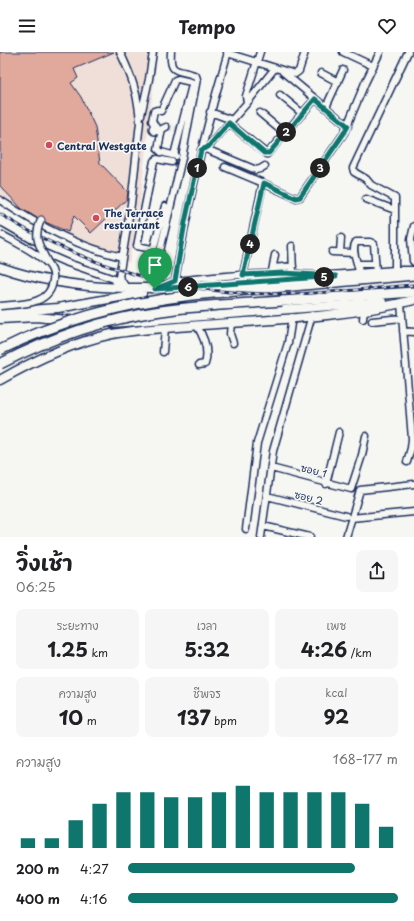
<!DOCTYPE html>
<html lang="th">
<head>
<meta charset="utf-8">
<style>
  body { margin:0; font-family:"Playpen Sans","Playpen Sans Thai",sans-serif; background:#f6f6f6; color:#202124; height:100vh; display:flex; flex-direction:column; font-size:15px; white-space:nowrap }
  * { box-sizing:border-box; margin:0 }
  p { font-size:13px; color:#757577 }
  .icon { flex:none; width:22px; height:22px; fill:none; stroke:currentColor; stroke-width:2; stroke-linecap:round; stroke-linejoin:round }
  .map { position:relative; height:485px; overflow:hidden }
  .drawer { display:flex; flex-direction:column; background:#fff; flex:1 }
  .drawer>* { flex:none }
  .pin { position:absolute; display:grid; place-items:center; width:34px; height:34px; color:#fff; margin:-41px -17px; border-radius:50% 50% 50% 0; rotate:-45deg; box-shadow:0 0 4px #0007 }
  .pin .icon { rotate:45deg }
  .km { position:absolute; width:20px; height:20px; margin:-10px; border-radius:50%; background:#222; color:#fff; font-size:11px; line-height:20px; text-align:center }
  .round { display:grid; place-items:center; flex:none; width:42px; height:42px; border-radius:8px; background:#f6f6f6 }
  .head { display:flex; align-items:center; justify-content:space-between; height:68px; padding:0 16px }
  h1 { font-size:22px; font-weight:700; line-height:30px }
  .metrics { display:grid; grid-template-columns:repeat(3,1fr); gap:6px; height:68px; padding:4px 16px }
  .metrics div { display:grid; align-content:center; border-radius:8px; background:#f6f6f6; text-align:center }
  .metrics b { font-size:20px; font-weight:700 }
  .metrics small { font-size:11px; font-weight:400 }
  .metrics p { font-size:11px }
  .chart { height:112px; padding:8px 16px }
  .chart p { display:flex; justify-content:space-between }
  .chart svg { width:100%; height:72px; margin-top:4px; stroke:#0f766e; stroke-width:6 }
  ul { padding:0 16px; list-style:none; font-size:13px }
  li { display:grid; grid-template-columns:64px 48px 1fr; align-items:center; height:30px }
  li i { height:10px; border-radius:5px; background:#0f766e }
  header { display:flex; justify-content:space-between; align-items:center; height:52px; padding:0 16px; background:#fff; font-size:18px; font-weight:700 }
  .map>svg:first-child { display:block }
</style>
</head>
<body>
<header><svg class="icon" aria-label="menu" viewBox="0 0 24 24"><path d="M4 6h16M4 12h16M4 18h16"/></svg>Tempo<svg class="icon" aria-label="heart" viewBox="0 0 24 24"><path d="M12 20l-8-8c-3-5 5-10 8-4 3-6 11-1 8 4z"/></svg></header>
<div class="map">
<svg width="414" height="485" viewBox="0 0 414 485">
  <rect width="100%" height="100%" fill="#f6f6f2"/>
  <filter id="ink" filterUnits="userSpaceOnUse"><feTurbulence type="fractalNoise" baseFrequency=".025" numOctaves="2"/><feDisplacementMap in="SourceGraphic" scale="8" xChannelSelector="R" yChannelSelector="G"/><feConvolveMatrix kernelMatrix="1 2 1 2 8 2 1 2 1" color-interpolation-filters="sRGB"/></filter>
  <g filter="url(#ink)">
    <!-- built -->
    <path fill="#f0dfd8" d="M 0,0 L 158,0 L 149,67 L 140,152 L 129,211 L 99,203 L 67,190 L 24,169 L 0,154 Z"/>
    <!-- building -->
    <path fill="#e1a89c" stroke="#1b2f5e" d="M 0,0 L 114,0 L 74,17 L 78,26 L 71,31 L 81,45 L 95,75 L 100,111 L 128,140 L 127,147 L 91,181 L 74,164 L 68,180 L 45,170 L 45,167 L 43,164 L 40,164 L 37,166 L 22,157 L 0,134 Z"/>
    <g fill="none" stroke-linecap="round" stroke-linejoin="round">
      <!-- minor-tunnel -->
      <path stroke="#caced4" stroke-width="6" stroke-dasharray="6 3" stroke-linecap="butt" d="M 166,75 L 177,77"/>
      <!-- minor casing -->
      <g stroke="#1b2f5e" stroke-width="9">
        <path id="minor" d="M 120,0 C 132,25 138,42 140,70 L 131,152 L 119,225 L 127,237
          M 343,0 L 373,14
          M 227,1 L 295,22 L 299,19 L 305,0
          M 283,20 L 348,74
          M 321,21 L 338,30
          M 280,43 L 303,62
          M 247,51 L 246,44 L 260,0
          M 326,55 L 343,18
          M 210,60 L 232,68
          M 260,61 L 285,82
          M 141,63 L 149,27 L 153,0
          M 229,71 L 267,102 L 315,47
          M152.5 77a2.5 2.5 0 1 1 5 0a2.5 2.5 0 1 1-5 0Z
          M 166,75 L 162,77 L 158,97 L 161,100 L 176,104
          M 153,77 L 154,72 L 152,69 L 154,59 L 157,58 L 161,59 L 175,28 L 178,27 L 191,30 L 192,33 L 174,103
          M 206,97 L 256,118 L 260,117 L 265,114
          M 201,98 L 208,95 L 247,51 L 275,16
          M 225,115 L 263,131 L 243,223
          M 263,131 L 296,146 L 300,145 L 344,81 L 365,31 L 380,0
          M 366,147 L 395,158
          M 0,148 C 37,173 78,195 122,205
          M 160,172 L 165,154
          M 166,173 L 160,172 L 154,195 L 152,197 L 137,194 L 154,109 L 157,107 L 172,110
          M 414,174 L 411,187 L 413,209 L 414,210
          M 0,178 L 28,194 L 65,210 L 114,227 L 117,232 L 114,237
          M 292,194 L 293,221
          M 332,200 L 354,201
          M 340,200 L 341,186
          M 358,212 L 374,212
          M 273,216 L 293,214
          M 272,219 L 275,203
          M 395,219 L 395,146 L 371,133 L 366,127 L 354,120 L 353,116 L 408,0
          M 359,222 C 359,212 350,198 356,190 L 370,190 L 374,192 L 376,221
          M 175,229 C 188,151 205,76 228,0
          M 162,234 C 178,227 196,227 214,225 C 247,222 280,220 313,223
          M 151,237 L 182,106 L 197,27 L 196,24 C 180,16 169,25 171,0
          M 401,251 L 412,387 L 411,396 L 407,410
          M 363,267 L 364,258
          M 372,269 L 402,266
          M 231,271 L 230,282 L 233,291
          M 197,274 C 204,285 209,299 205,312 L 199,313
          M 403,279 L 414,280
          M 163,300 L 165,276
          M 271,416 L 351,437 L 362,403 L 366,384
          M 326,432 L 339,380
          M 267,444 L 346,464
          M 351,466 L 414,460
          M 263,474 L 310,485
          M 246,477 L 257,391 L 288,291 L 292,265
          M 261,485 L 273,399 L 312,263
          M 346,485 L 360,438 L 414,432"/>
      </g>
      <!-- major casing -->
      <g stroke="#1b2f5e" stroke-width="11">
        <path id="major" d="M 0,215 C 78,243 159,237 240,231 C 292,227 344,223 395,219 L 414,219
          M 0,260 L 58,256 L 142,241
          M 0,267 L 36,265 L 99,271
          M 112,271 L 382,250
          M 0,328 C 33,309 75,290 112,282 C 138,277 165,276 191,274 C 264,268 343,266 414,248"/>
      </g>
      <!-- highway casing -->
      <g stroke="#1b2f5e" stroke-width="12">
        <path id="highway" d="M 192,243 L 414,223
          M 282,249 L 414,240"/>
      </g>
      <!-- minor -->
      <use href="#minor" stroke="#f6f6f2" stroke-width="6"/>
      <!-- major -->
      <use href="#major" stroke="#f6f6f2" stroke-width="8"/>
      <!-- highway -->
      <use href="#highway" stroke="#f6f6f2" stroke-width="9"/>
      <!-- rail casing -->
      <g stroke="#1b2f5e" stroke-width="3">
        <path id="rail" d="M 0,162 C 84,215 182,243 281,242 C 325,242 370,236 414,233"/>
      </g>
      <!-- rail -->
      <use href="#rail" stroke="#f6f6f2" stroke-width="1.5" stroke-dasharray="4.5" stroke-linecap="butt"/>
      <!-- minor-bridge casing -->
      <g stroke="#1b2f5e" stroke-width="9" stroke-linecap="butt">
        <path id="minor-bridge" d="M 41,168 C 33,186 39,193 47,209
          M 0,182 C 15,190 36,200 47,211 C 52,216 54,222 53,228 C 51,254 19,252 0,254"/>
      </g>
      <!-- highway-bridge casing -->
      <g stroke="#1b2f5e" stroke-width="12" stroke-linecap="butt">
        <path id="highway-bridge" d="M 0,298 C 60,268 125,251 192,243
          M 0,312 C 50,286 105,267 161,259 C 201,253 242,252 282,249"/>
      </g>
      <!-- minor-bridge -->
      <use href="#minor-bridge" stroke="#f6f6f2" stroke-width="6"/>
      <!-- highway-bridge -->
      <use href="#highway-bridge" stroke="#f6f6f2" stroke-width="9"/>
    </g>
  </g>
  <g fill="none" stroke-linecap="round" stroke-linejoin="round" filter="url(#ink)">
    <!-- route casing -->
    <g stroke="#fff" stroke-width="8">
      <path id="route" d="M 315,47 L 348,74 L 344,81 L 300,145 L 296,146 L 264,131 L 243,223 L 283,221 L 336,224 L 155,237 L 175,229 L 185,170 L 201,98 L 208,95 L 229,71 L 264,101 L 269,101 Z"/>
    </g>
    <!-- route -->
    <use href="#route" stroke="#0f766e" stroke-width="5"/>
  </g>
  <!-- markers -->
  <g fill="#d1495b" stroke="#f6f6f2" stroke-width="1.5">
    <circle cx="49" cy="93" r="4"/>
    <circle cx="96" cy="166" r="4"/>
  </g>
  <g text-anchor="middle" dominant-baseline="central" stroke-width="3.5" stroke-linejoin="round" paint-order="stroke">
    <!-- poi labels -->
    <g font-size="10" font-weight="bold" fill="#1b2f5e" stroke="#f6f6f2" text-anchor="start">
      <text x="57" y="93">Central Westgate</text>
      <text x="104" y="160">The Terrace<tspan x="104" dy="12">restaurant</tspan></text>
    </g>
    <!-- street labels -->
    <g font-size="10" fill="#1b2f5e" stroke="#f6f6f2">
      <text transform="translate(314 418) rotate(15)">ซอย 1</text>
      <text transform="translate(309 445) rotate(14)">ซอย 2</text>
    </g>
  </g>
</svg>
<div class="pin" style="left:155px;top:237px;background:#1e9e55"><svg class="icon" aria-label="arrive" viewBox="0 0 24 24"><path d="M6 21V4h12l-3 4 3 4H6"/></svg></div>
<b class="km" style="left:197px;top:116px">1</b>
<b class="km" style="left:286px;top:80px">2</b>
<b class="km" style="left:320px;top:116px">3</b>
<b class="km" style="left:250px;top:192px">4</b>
<b class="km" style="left:324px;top:225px">5</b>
<b class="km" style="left:188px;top:235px">6</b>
</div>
<section class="drawer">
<div class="head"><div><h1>วิ่งเช้า</h1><p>06:25</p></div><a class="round"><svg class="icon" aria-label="share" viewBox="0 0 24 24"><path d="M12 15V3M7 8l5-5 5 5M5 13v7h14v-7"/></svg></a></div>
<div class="metrics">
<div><p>ระยะทาง</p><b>1.25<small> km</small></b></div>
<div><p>เวลา</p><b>5:32</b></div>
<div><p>เพซ</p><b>4:26<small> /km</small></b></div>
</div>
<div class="metrics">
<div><p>ความสูง</p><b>10<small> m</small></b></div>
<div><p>ชีพจร</p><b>137<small> bpm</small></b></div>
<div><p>kcal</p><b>92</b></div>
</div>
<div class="chart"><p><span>ความสูง</span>168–177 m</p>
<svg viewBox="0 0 160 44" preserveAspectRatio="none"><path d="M5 44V38M15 44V38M25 44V27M35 44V17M45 44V10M55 44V10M65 44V13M75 44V13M85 44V10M95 44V6M105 44V10M115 44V10M125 44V10M135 44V10M145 44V17M155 44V31"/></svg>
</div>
<ul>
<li><b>200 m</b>4:27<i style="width:84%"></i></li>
<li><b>400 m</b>4:16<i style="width:100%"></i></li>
</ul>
</section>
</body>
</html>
